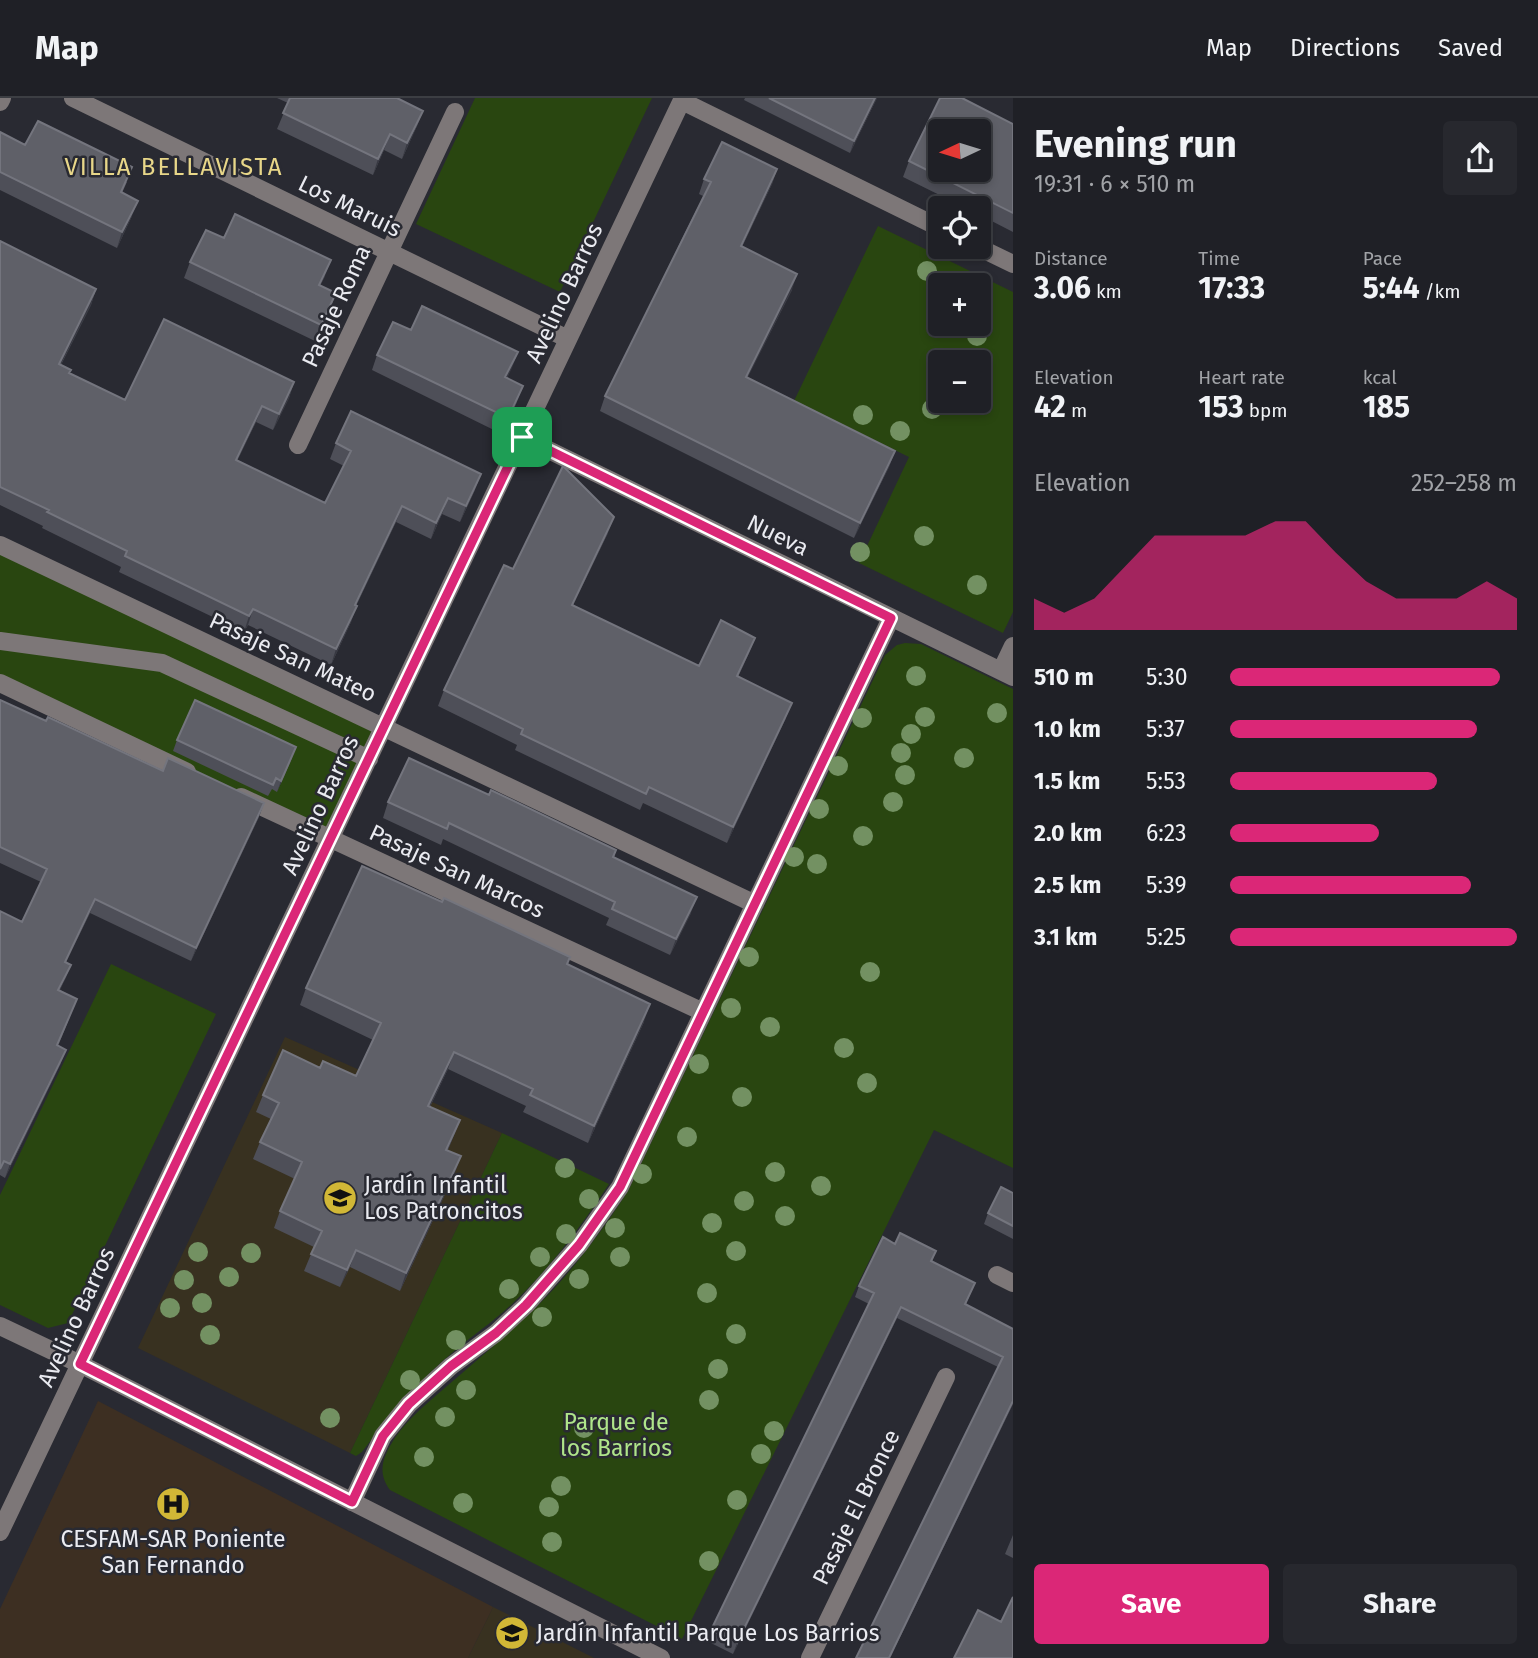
<!DOCTYPE html>
<html lang="en">
<head>
<meta charset="utf-8">
<style>
  body { margin:0; font-family:"Fira Sans",sans-serif; background:#27282e; color:#f1f3f6; height:100vh; display:flex; flex-direction:column; font-size:26px; white-space:nowrap }
  * { box-sizing:border-box; margin:0 }
  p { font-size:23px; color:#a1a3a7 }
  .icon { flex:none; width:38px; height:38px; fill:none; stroke:currentColor; stroke-width:2; stroke-linecap:round; stroke-linejoin:round }
  .map { position:relative; flex:1; overflow:hidden }
  .side { display:flex; flex-direction:column; background:#1f2026; width:525px }
  .side>* { flex:none }
  .needle { width:46px; rotate:266deg }
  .tools { position:absolute; left:928px; top:21px; display:grid; gap:14px }
  .tools a { display:grid; place-items:center; width:63px; height:63px; border-radius:7px; background:#1f2026; box-shadow:0 4px 10px #0003,0 0 0 2px #3c3e43; font-size:35px }
  .pin { position:absolute; display:grid; place-items:center; width:60px; height:60px; color:#fff; margin:-30px; border-radius:14px; box-shadow:0 4px 10px #0006 }
  .round { display:grid; place-items:center; flex:none; width:74px; height:74px; border-radius:7px; background:#27282e }
  .summary { display:flex; align-items:center; justify-content:space-between; height:119px; padding:0 21px }
  h1 { font-size:38px; font-weight:700; line-height:52px }
  .figures { display:grid; grid-template-columns:repeat(3,1fr); gap:10px; height:119px; padding:7px 21px }
  .figures div { display:grid; align-content:center }
  .figures b { font-size:30px; font-weight:700 }
  .figures small { font-size:19px; font-weight:400 }
  .figures p { font-size:19px }
  .chart { height:196px; padding:14px 21px }
  .chart p { display:flex; justify-content:space-between }
  .chart svg { width:100%; height:126px; margin-top:7px; fill:#db2777; opacity:.7 }
  .button { display:flex; gap:14px; margin-top:auto; padding:14px 21px }
  .button a { flex:1; height:80px; border-radius:7px; background:#db2777; color:#fff; font-size:28px; font-weight:700; line-height:80px; text-align:center }
  .button a+a { background:#27282e; color:#f1f3f6 }
  ul { padding:0 21px; list-style:none; font-size:23px }
  li { display:grid; grid-template-columns:112px 84px 1fr; align-items:center; height:52px }
  li i { height:18px; border-radius:9px; background:#db2777 }
  header { display:flex; align-items:center; gap:42px; box-sizing:border-box; height:98px; padding:0 35px; background:#1f2026; border-bottom:2px solid #3c3e43 }
  header strong { font-size:33px }
  nav { display:flex; gap:38px; margin-inline-start:auto; font-size:24px }
  main { display:flex; flex:1; min-height:0 }
  .map>svg:first-child { display:block }
</style>
</head>
<body>
<header>
<strong>Map</strong>
<nav><a>Map</a><a>Directions</a><a>Saved</a></nav>
</header>
<main>
<div class="map">
<svg width="1013" height="1560" viewBox="0 0 1013 1560">
  <rect width="100%" height="100%" fill="#292a32"/>
  <!-- education -->
  <path fill="#383120" d="M 285,939 L 502,1035 L 350,1355 L 138,1250 Z
    M 493,1509 L 594,1560 L 468,1560 Z"/>
  <!-- medical -->
  <path fill="#3d2f22" d="M 98,1303 L 493,1509 L 468,1560 L 0,1560 L 0,1511 Z"/>
  <!-- green -->
  <path fill="#294610" fill-rule="evenodd" d="M 475,0 L 652,0 L 560,194 L 416,126 Z
    M 878,128 L 1013,194 L 1013,514 L 1003,535 L 859,465 L 909,359 L 794,303 ZM 940,187 L 978,187 L 978,226 L 940,226 ZM 940,264 L 978,264 L 978,303 L 940,303 Z
    M 0,447 L 384,629 L 331,741 L 0,585 Z
    M 905,545 L 921,546 L 1013,591 L 1013,1070 L 934,1032 L 682,1541 L 390,1392 C 379,1377 381,1364 390,1348 C 402,1326 422,1310 440,1294 C 471,1267 503,1241 532,1213 C 570,1177 600,1136 628,1093 L 885,557 L 897,547 Z
    M 111,866 L 216,916 L 68,1225 L 48,1230 L 0,1207 L 0,1097 Z
    M 502,1035 L 609,1086 C 581,1128 552,1168 515,1203 C 496,1222 473,1237 453,1254 C 418,1283 389,1318 362,1354 L 356,1358 L 350,1355 Z"/>
  <g fill="none" stroke-linecap="round" stroke-linejoin="round">
    <!-- minor -->
    <path stroke="#7d7778" stroke-width="18" d="M 73,0 L 568,241
      M 682,3 L 940,130
      M 0,4 L 2,0
      M 978,149 L 1013,166
      M 522,339 L 1013,579
      M 298,347 L 455,14
      M 0,447 L 755,806
      M 0,543 L 162,565 L 369,661
      M 1001,573 L 1013,548
      M 0,585 L 187,674
      M 241,699 L 703,914
      M 997,1177 L 1013,1185
      M 0,1228 L 80,1266 L 661,1560
      M 352,1404 L 383,1338 L 409,1306 L 451,1268 L 496,1235 L 526,1207 L 579,1147 L 620,1089 L 891,520
      M 0,1434 L 683,0
      M 810,1560 L 946,1279"/>
  </g>
  <!-- trees -->
  <g fill="#739162">
    <circle cx="927" cy="173" r="10"/>
    <circle cx="977" cy="238" r="10"/>
    <circle cx="932" cy="311" r="10"/>
    <circle cx="863" cy="317" r="10"/>
    <circle cx="900" cy="333" r="10"/>
    <circle cx="924" cy="438" r="10"/>
    <circle cx="860" cy="454" r="10"/>
    <circle cx="977" cy="487" r="10"/>
    <circle cx="916" cy="578" r="10"/>
    <circle cx="997" cy="615" r="10"/>
    <circle cx="925" cy="619" r="10"/>
    <circle cx="862" cy="620" r="10"/>
    <circle cx="911" cy="636" r="10"/>
    <circle cx="901" cy="655" r="10"/>
    <circle cx="964" cy="660" r="10"/>
    <circle cx="838" cy="668" r="10"/>
    <circle cx="905" cy="677" r="10"/>
    <circle cx="893" cy="704" r="10"/>
    <circle cx="819" cy="711" r="10"/>
    <circle cx="863" cy="738" r="10"/>
    <circle cx="794" cy="759" r="10"/>
    <circle cx="817" cy="766" r="10"/>
    <circle cx="749" cy="859" r="10"/>
    <circle cx="870" cy="874" r="10"/>
    <circle cx="731" cy="910" r="10"/>
    <circle cx="770" cy="929" r="10"/>
    <circle cx="844" cy="950" r="10"/>
    <circle cx="699" cy="966" r="10"/>
    <circle cx="867" cy="985" r="10"/>
    <circle cx="742" cy="999" r="10"/>
    <circle cx="687" cy="1039" r="10"/>
    <circle cx="565" cy="1070" r="10"/>
    <circle cx="775" cy="1074" r="10"/>
    <circle cx="642" cy="1076" r="10"/>
    <circle cx="821" cy="1088" r="10"/>
    <circle cx="589" cy="1101" r="10"/>
    <circle cx="744" cy="1103" r="10"/>
    <circle cx="785" cy="1118" r="10"/>
    <circle cx="712" cy="1125" r="10"/>
    <circle cx="615" cy="1130" r="10"/>
    <circle cx="566" cy="1136" r="10"/>
    <circle cx="736" cy="1153" r="10"/>
    <circle cx="198" cy="1154" r="10"/>
    <circle cx="251" cy="1155" r="10"/>
    <circle cx="540" cy="1159" r="10"/>
    <circle cx="620" cy="1159" r="10"/>
    <circle cx="229" cy="1179" r="10"/>
    <circle cx="579" cy="1181" r="10"/>
    <circle cx="184" cy="1182" r="10"/>
    <circle cx="509" cy="1191" r="10"/>
    <circle cx="707" cy="1195" r="10"/>
    <circle cx="202" cy="1205" r="10"/>
    <circle cx="170" cy="1210" r="10"/>
    <circle cx="542" cy="1219" r="10"/>
    <circle cx="736" cy="1236" r="10"/>
    <circle cx="210" cy="1237" r="10"/>
    <circle cx="456" cy="1242" r="10"/>
    <circle cx="718" cy="1271" r="10"/>
    <circle cx="410" cy="1282" r="10"/>
    <circle cx="466" cy="1292" r="10"/>
    <circle cx="709" cy="1302" r="10"/>
    <circle cx="445" cy="1319" r="10"/>
    <circle cx="330" cy="1320" r="10"/>
    <circle cx="584" cy="1330" r="10"/>
    <circle cx="774" cy="1333" r="10"/>
    <circle cx="761" cy="1356" r="10"/>
    <circle cx="424" cy="1359" r="10"/>
    <circle cx="561" cy="1388" r="10"/>
    <circle cx="737" cy="1402" r="10"/>
    <circle cx="463" cy="1405" r="10"/>
    <circle cx="549" cy="1409" r="10"/>
    <circle cx="552" cy="1444" r="10"/>
    <circle cx="709" cy="1463" r="10"/>
  </g>
  <!-- wall -->
  <path fill="#4e4f58" d="M 277,0 L 397,0 L 423,13 L 417,28 L 402,61 L 384,52 L 373,77 L 277,31 L 288,5 Z
    M 745,0 L 877,0 L 850,55 L 744,2 Z
    M 1013,26 L 1013,134 L 978,116 L 978,110 L 966,110 L 903,79 L 909,63 Z
    M 0,34 L 25,47 L 127,84 L 122,95 L 132,118 L 117,150 L 0,92 Z
    M 777,71 L 772,86 L 742,149 L 792,192 L 747,280 L 895,353 L 889,369 L 854,440 L 600,313 L 605,298 L 703,98 L 699,96 L 704,81 Z
    M 224,140 L 325,178 L 320,188 L 336,195 L 330,211 L 315,243 L 184,180 L 190,164 Z
    M 0,143 L 96,191 L 91,207 L 61,267 L 70,275 L 125,302 L 294,284 L 289,300 L 273,332 L 256,324 L 237,363 L 325,405 L 344,368 L 330,361 L 336,345 L 475,392 L 460,424 L 442,416 L 431,441 L 396,424 L 356,508 L 351,524 L 331,567 L 248,527 L 244,534 L 119,474 L 121,469 L 42,430 L 43,428 L 0,407 Z
    M 411,232 L 518,254 L 507,280 L 517,304 L 502,336 L 372,272 L 377,257 Z
    M 608,435 L 573,507 L 699,568 L 755,540 L 749,555 L 738,579 L 786,620 L 727,745 L 643,705 L 640,712 L 515,652 L 517,647 L 438,608 L 444,592 L 513,471 Z
    M 0,602 L 259,719 L 191,863 L 90,815 L 66,864 L 71,867 L 60,892 L 77,901 L 58,948 L 61,965 L 5,1080 L 0,1077 L 0,813 L 22,824 L 41,784 L 0,765 Z
    M 177,642 L 292,660 L 277,694 L 272,691 L 268,698 L 173,653 Z
    M 489,697 L 616,752 L 614,759 L 691,815 L 670,857 L 606,827 L 609,820 L 443,741 L 441,747 L 383,720 L 388,704 Z
    M 442,804 L 570,859 L 567,866 L 644,924 L 588,1045 L 523,1014 L 526,1008 L 448,971 L 430,1009 L 460,1022 L 448,1052 L 455,1075 L 400,1193 L 350,1169 L 340,1189 L 304,1173 L 314,1149 L 274,1130 L 280,1113 L 295,1081 L 253,1061 L 260,1044 L 271,1021 L 256,1014 L 263,997 L 320,970 L 356,978 L 373,942 L 300,907 L 306,890 Z
    M 1013,1095 L 1013,1141 L 984,1126 L 988,1115 Z
    M 895,1146 L 936,1153 L 932,1164 L 975,1185 L 966,1206 L 1013,1231 L 1013,1306 L 890,1560 L 998,1269 L 897,1220 L 733,1556 L 707,1543 L 711,1532 L 869,1206 L 855,1199 L 859,1188 Z
    M 1013,1437 L 1013,1460 L 1005,1456 Z"/>
  <!-- shaded-wall -->
  <path fill="#383942" d="M 875,0 L 877,0 L 850,55 L 854,43 Z
    M 423,13 L 417,28 L 402,61 L 407,45 Z
    M 390,36 L 384,52 L 373,77 L 378,61 Z
    M 777,71 L 772,86 L 735,163 L 741,148 Z
    M 138,103 L 132,118 L 117,150 L 122,134 Z
    M 331,162 L 325,178 L 313,203 L 319,187 Z
    M 797,176 L 792,192 L 740,295 L 746,279 Z
    M 96,191 L 91,207 L 53,282 L 59,266 Z
    M 336,195 L 330,211 L 315,243 L 321,227 Z
    M 518,254 L 512,270 L 500,295 L 505,279 Z
    M 294,284 L 289,300 L 273,332 L 279,316 Z
    M 523,288 L 517,304 L 502,336 L 508,320 Z
    M 262,308 L 256,324 L 230,378 L 236,362 Z
    M 895,353 L 889,369 L 854,440 L 860,425 Z
    M 481,376 L 475,392 L 460,424 L 466,408 Z
    M 448,400 L 442,416 L 431,441 L 436,425 Z
    M 402,408 L 396,424 L 349,523 L 355,507 Z
    M 614,419 L 608,435 L 566,522 L 572,507 Z
    M 357,508 L 351,524 L 331,567 L 336,551 Z
    M 253,511 L 248,527 L 244,534 L 249,518 Z
    M 755,540 L 749,555 L 731,594 L 737,578 Z
    M 792,605 L 786,620 L 727,745 L 733,729 Z
    M 296,649 L 292,660 L 277,694 L 281,683 Z
    M 264,705 L 259,719 L 191,863 L 196,850 Z
    M 697,799 L 691,815 L 670,857 L 676,841 Z
    M 95,801 L 90,815 L 60,877 L 65,864 Z
    M 71,867 L 66,880 L 53,905 L 58,892 Z
    M 77,901 L 72,914 L 52,961 L 57,947 Z
    M 650,906 L 644,924 L 588,1045 L 594,1028 Z
    M 66,952 L 61,965 L 5,1080 L 10,1066 Z
    M 454,954 L 448,971 L 422,1025 L 428,1008 Z
    M 460,1022 L 453,1040 L 440,1069 L 446,1052 Z
    M 461,1058 L 455,1075 L 400,1193 L 406,1175 Z
    M 356,1152 L 350,1169 L 340,1189 L 347,1172 Z
    M 901,1209 L 897,1220 L 733,1556 L 737,1545 Z
    M 1013,1303 L 1013,1306 L 890,1560 L 889,1560 Z"/>
  <!-- building -->
  <path fill="#5f6068" stroke="#74757e" stroke-width="2" fill-rule="evenodd" d="M 290,0 L 397,0 L 423,13 L 407,45 L 390,36 L 378,61 L 283,15 Z
    M 769,0 L 875,0 L 854,43 Z
    M 940,0 L 962,0 L 1013,26 L 1013,115 L 909,63 ZM 940,33 L 978,33 L 978,72 L 940,72 Z
    M 38,23 L 132,69 L 121,94 L 138,103 L 122,134 L 0,74 L 0,34 L 25,47 Z
    M 722,44 L 777,71 L 741,148 L 797,176 L 746,279 L 895,353 L 860,425 L 605,298 L 711,84 L 704,81 Z
    M 235,116 L 331,162 L 319,187 L 336,195 L 321,227 L 190,164 L 206,132 L 224,140 Z
    M 0,143 L 96,191 L 59,266 L 71,272 L 69,275 L 125,302 L 164,221 L 294,284 L 279,316 L 262,308 L 236,362 L 325,405 L 351,353 L 336,345 L 351,313 L 481,376 L 466,408 L 448,400 L 436,425 L 402,408 L 355,507 L 357,508 L 336,551 L 253,511 L 249,518 L 125,458 L 127,453 L 47,414 L 49,412 L 0,389 Z
    M 422,208 L 518,254 L 505,279 L 523,288 L 508,320 L 377,257 L 393,224 L 411,232 Z
    M 563,368 L 614,419 L 572,507 L 699,568 L 721,522 L 755,540 L 737,578 L 792,605 L 733,729 L 649,689 L 646,696 L 521,636 L 523,631 L 444,592 L 504,467 L 513,471 Z
    M 0,602 L 46,623 L 48,619 L 163,673 L 168,660 L 264,705 L 196,850 L 95,801 L 65,864 L 71,867 L 58,892 L 77,901 L 57,947 L 66,952 L 10,1066 L 4,1063 L 0,1071 L 0,813 L 22,824 L 47,771 L 0,749 Z
    M 195,602 L 296,649 L 281,683 L 276,680 L 273,687 L 177,642 Z
    M 409,660 L 489,697 L 491,692 L 616,752 L 613,759 L 697,799 L 676,841 L 612,811 L 615,804 L 449,725 L 447,731 L 388,704 Z
    M 362,768 L 442,804 L 444,800 L 570,859 L 567,866 L 650,906 L 594,1028 L 530,997 L 533,991 L 454,954 L 428,1008 L 460,1022 L 446,1052 L 461,1058 L 406,1175 L 356,1152 L 347,1172 L 311,1156 L 322,1133 L 280,1113 L 302,1064 L 260,1044 L 279,1005 L 263,997 L 283,952 L 320,970 L 323,963 L 356,978 L 381,925 L 306,890 Z
    M 1001,1089 L 1013,1095 L 1013,1128 L 988,1115 Z
    M 900,1135 L 936,1153 L 931,1163 L 975,1185 L 965,1206 L 1013,1231 L 1013,1303 L 889,1560 L 856,1560 L 1003,1259 L 901,1209 L 737,1545 L 711,1532 L 874,1195 L 859,1188 L 883,1139 L 895,1146 Z
    M 1013,1499 L 1013,1560 L 954,1560 L 978,1512 L 1001,1524 Z"/>
  <g fill="none" stroke-linecap="round" stroke-linejoin="round">
    <!-- route casing -->
    <g stroke="#fff" stroke-width="14">
      <path id="route" d="M 522,339 L 891,520 L 620,1089 L 579,1147 L 526,1207 L 496,1235 L 451,1268 L 409,1306 L 383,1338 L 352,1404 L 80,1266 Z"/>
    </g>
    <!-- route -->
    <use href="#route" stroke="#db2777" stroke-width="9"/>
  </g>
  <!-- icons -->
  <defs>
    <g id="school-disc" transform="scale(1.75)"><circle r="9.5" fill="#d1b736" stroke="#292a32"/><path d="M0-5L7-2L0 1L-7-2ZM-4 1L0 2.5L4 1V4Q0 6-4 4Z" fill="#111"/></g>
    <g id="hospital-disc" transform="scale(1.75)"><circle r="9.5" fill="#d1b736" stroke="#292a32"/><path d="M-5-5h3v3.5h4V-5h3V5h-3V1.5h-4V5h-3Z" fill="#111"/></g>
  </defs>
  <g fill-rule="evenodd">
    <use href="#school-disc" x="340" y="1100"/>
    <use href="#hospital-disc" x="173" y="1406"/>
    <use href="#school-disc" x="512" y="1535"/>
  </g>
  <g text-anchor="middle" dominant-baseline="central" stroke-width="5" stroke-linejoin="round" paint-order="stroke">
    <!-- street labels -->
    <g font-size="23" fill="#eaebf1" stroke="#292a32">
      <text transform="translate(350 108) rotate(26)">Los Maruis</text>
      <text transform="translate(564 195) rotate(-65)">Avelino Barros</text>
      <text transform="translate(336 208) rotate(-65)">Pasaje Roma</text>
      <text transform="translate(778 437) rotate(26)">Nueva</text>
      <text transform="translate(293 559) rotate(25)">Pasaje San Mateo</text>
      <text transform="translate(320 707) rotate(-65)">Avelino Barros</text>
      <text transform="translate(457 773) rotate(25)">Pasaje San Marcos</text>
      <text transform="translate(76 1219) rotate(-65)">Avelino Barros</text>
      <text transform="translate(856 1409) rotate(-64)">Pasaje El Bronce</text>
    </g>
    <!-- poi labels -->
    <g font-size="23" fill="#eaebf1" stroke="#292a32" text-anchor="start">
      <text x="364" y="1087">Jardín Infantil<tspan x="364" dy="26">Los Patroncitos</tspan></text>
      <text x="173" y="1441" text-anchor="middle">CESFAM-SAR Poniente<tspan x="173" dy="26">San Fernando</tspan></text>
      <text x="536" y="1535">Jardín Infantil Parque Los Barrios</text>
    </g>
    <!-- park labels -->
    <g font-size="23" fill="#afe58a" stroke="#292a32">
      <text x="616" y="1324">Parque de<tspan x="616" dy="26">los Barrios</tspan></text>
    </g>
    <!-- neighbourhood labels -->
    <g font-size="24" letter-spacing="2" fill="#e8d789" stroke="#292a32">
      <text x="174" y="69">VILLA BELLAVISTA</text>
    </g>
  </g>
</svg>
<div class="tools">
<a><svg class="needle" viewBox="-14 -14 28 28"><path d="M0-13l5 13h-10z" fill="#e53935"/><path d="M0 13l5-13h-10z" fill="#a1a3a7"/></svg></a>
<a><svg class="icon" aria-label="locate" viewBox="0 0 24 24"><circle cx="12" cy="12" r="6"/><path d="M12 2v4M12 18v4M2 12h4M18 12h4"/></svg></a>
<a>+</a>
<a>−</a>
</div>
<div class="pin" style="left:522px;top:339px;background:#1e9e55"><svg class="icon" aria-label="arrive" viewBox="0 0 24 24"><path d="M6 21V4h12l-3 4 3 4H6"/></svg></div>
</div>
<section class="side">
<div class="summary"><div><h1>Evening run</h1><p>19:31 · 6 × 510 m</p></div><a class="round"><svg class="icon" aria-label="share" viewBox="0 0 24 24"><path d="M12 15V3M7 8l5-5 5 5M5 13v7h14v-7"/></svg></a></div>
<div class="figures">
<div><p>Distance</p><b>3.06<small> km</small></b></div>
<div><p>Time</p><b>17:33</b></div>
<div><p>Pace</p><b>5:44<small> /km</small></b></div>
</div>
<div class="figures">
<div><p>Elevation</p><b>42<small> m</small></b></div>
<div><p>Heart rate</p><b>153<small> bpm</small></b></div>
<div><p>kcal</p><b>185</b></div>
</div>
<div class="chart"><p><span>Elevation</span>252–258 m</p>
<svg viewBox="0 0 160 44" preserveAspectRatio="none"><path d="M0 44V33L10 38L20 33L30 22L40 11L50 11L60 11L70 11L80 6L90 6L100 17L110 27L120 33L130 33L140 33L150 27L160 33V44z"/></svg>
</div>
<ul>
<li><b>510 m</b>5:30<i style="width:94%"></i></li>
<li><b>1.0 km</b>5:37<i style="width:86%"></i></li>
<li><b>1.5 km</b>5:53<i style="width:72%"></i></li>
<li><b>2.0 km</b>6:23<i style="width:52%"></i></li>
<li><b>2.5 km</b>5:39<i style="width:84%"></i></li>
<li><b>3.1 km</b>5:25<i style="width:100%"></i></li>
</ul>
<div class="button"><a>Save</a><a>Share</a></div>
</section>
</main>
</body>
</html>
